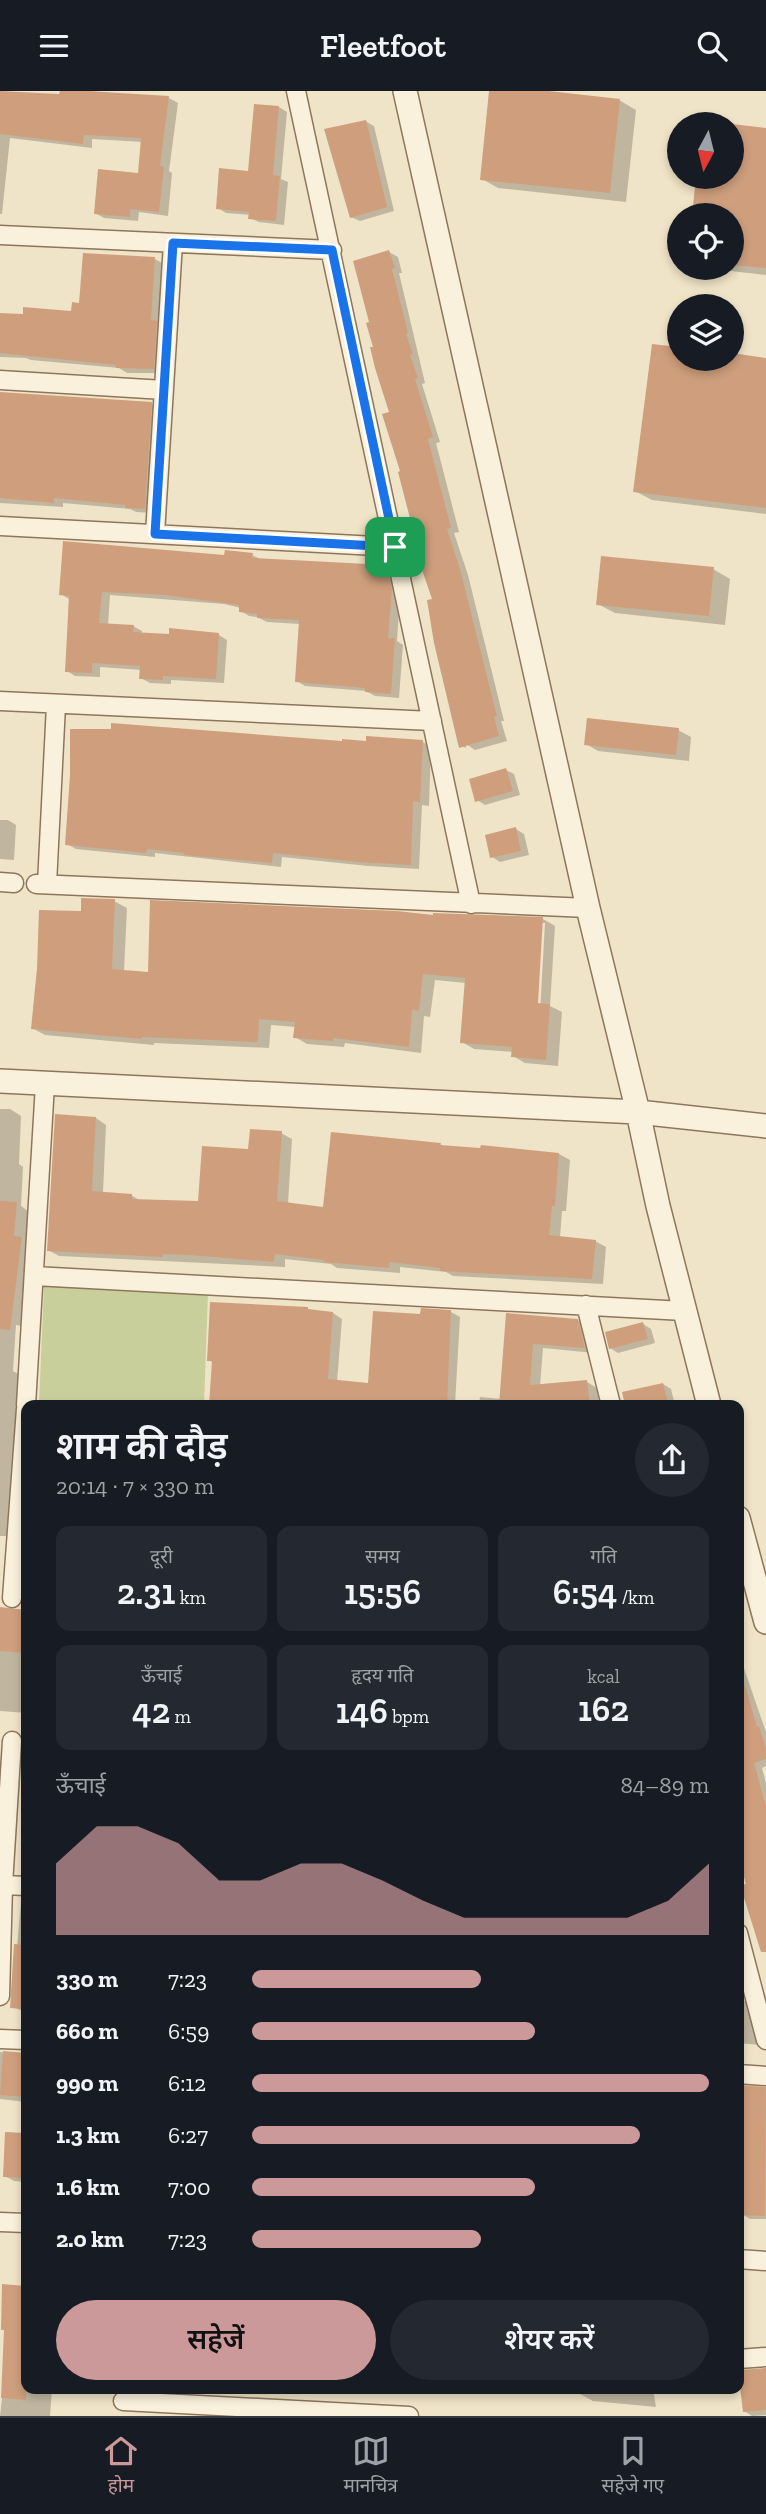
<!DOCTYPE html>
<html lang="hi">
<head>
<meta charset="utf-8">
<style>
  body { margin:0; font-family:"Zilla Slab","Noto Sans Devanagari",serif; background:#242831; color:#f1f3f6; height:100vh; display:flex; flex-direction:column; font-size:26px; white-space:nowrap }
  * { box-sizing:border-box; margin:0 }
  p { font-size:23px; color:#9ea1a6 }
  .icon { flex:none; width:38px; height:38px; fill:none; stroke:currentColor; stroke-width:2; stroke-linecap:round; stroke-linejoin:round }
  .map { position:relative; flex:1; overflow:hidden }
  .details { position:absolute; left:21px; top:1309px; width:723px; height:994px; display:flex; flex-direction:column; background:#171b24; border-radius:14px; box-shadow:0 4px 10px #0003 }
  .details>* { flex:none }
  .needle { width:46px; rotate:187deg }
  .controls { position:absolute; left:667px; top:21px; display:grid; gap:14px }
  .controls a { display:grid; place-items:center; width:77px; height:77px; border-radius:50%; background:#171b24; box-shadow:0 4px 10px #0003; font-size:35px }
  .pin { position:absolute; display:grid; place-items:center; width:60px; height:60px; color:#fff; margin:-30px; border-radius:14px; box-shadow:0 4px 10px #0006 }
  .round { display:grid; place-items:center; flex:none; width:74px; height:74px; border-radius:37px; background:#242831 }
  .headline { display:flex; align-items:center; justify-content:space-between; height:119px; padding:0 35px }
  h1 { font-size:38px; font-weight:600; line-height:52px }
  .stats { display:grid; grid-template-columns:repeat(3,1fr); gap:10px; height:119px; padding:7px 35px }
  .stats div { display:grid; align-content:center; border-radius:14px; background:#242831; text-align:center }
  .stats b { font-size:35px; font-weight:600 }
  .stats small { font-size:19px; font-weight:400 }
  .stats p { font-size:19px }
  .chart { height:196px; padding:14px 35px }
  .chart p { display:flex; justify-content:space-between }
  .chart svg { width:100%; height:126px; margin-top:7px; fill:#cc999b; opacity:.7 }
  .button { display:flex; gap:14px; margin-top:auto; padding:14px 35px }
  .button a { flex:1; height:80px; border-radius:42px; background:#cc999b; color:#111; font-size:28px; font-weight:600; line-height:80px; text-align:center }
  .button a+a { background:#242831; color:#f1f3f6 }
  ul { padding:0 35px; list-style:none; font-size:23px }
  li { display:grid; grid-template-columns:112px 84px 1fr; align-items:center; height:52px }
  li i { height:18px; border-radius:9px; background:#cc999b }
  header { display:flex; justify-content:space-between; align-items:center; height:91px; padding:0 35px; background:#171b24; font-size:32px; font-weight:600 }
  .menu { display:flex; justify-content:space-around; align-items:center; height:98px; border-top:2px solid #363941; background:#171b24; font-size:19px; color:#9ea1a6 }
  .menu a { display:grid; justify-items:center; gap:4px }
  .menu .on { color:#cc999b }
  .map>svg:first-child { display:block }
</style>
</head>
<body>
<header><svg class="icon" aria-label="menu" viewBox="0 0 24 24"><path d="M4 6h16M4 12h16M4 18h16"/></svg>Fleetfoot<svg class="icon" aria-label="search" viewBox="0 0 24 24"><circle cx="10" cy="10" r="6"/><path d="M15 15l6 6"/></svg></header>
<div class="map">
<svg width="766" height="2325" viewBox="0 0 766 2325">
  <rect width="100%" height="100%" fill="#f0e4c8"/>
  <!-- green -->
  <path fill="#c9cf9b" d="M 44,1194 L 208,1201 L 204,1314 L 39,1314 Z"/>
  <!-- shadow -->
  <path fill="#0003" fill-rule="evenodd" d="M 0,0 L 61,5 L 62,0 L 86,0 L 169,7 L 178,12 L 169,80 L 172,82 L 168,125 L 139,121 L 138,130 L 104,127 L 95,122 L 139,84 L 143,51 L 92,48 L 92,57 L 10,47 L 2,123 L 0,123 Z
    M 491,0 L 533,0 L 619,9 L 636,19 L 626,111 L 498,97 L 482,88 Z
    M 279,16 L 287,21 L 281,88 L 288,91 L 284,134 L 259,131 L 250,127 L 251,124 L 226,122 L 218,117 L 250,82 Z
    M 365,30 L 374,35 L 394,120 L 360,130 L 351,126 Z
    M 732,35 L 766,39 L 766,184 L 704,177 L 732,177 L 732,124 L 694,124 L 698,86 L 732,86 Z
    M 389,161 L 398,166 L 402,182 L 399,182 L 425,292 L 422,293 L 440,351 L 436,352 L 459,441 L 454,442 L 468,484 L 504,630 L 501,630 L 507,650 L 475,659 L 466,653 L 466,657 L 460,654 L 434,510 L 422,467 L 371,232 Z
    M 155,168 L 164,173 L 162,282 L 127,282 L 119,277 L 31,269 L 26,267 L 0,266 L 0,224 L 73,222 L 81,214 Z
    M 679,258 L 679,268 L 732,268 L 732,264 L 766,268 L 766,423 L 652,409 L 635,400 Z
    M 0,302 L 151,313 L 160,318 L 154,422 L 136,421 L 130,418 L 63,412 L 63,416 L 0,412 Z
    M 252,464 L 262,469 L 386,476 L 395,481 L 400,505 L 397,550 L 403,554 L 399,607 L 375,605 L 366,600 L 305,595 L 297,590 L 300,533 L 267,531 L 257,526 L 249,525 L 241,520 L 241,517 L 224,513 L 110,504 L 108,534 L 133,535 L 142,540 L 142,543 L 219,544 L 227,549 L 224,592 L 171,589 L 171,593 L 150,592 L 141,587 L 142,579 L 100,576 L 100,586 L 75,585 L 67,580 L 69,508 L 61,503 L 226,465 Z
    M 713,478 L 730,488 L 725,534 L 615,522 L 598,513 Z
    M 678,639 L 691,646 L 689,670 L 598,660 L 586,653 Z
    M 423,651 L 431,656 L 429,715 L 422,714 L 419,778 L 368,775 L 282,766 L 281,776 L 155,762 L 155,766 L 76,758 L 67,753 L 343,652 Z
    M 506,679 L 514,683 L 520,704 L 485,714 L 477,709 Z
    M 0,729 L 8,729 L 16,734 L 14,769 L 0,768 Z
    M 516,738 L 524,743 L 529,764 L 500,771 L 492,766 Z
    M 114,810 L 127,817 L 124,880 L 150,883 L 434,826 L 435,823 L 543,828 L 555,835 L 550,915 L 562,921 L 558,975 L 525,972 L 513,965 L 513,961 L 474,958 L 462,951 L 466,892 L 435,889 L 430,926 L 424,925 L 421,962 L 345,952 L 344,956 L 307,953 L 295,946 L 296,936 L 271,934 L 269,957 L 154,952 L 154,954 L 45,944 L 32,937 L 82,822 ZM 541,832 L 545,832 L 540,921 L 536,920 Z
    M 0,1018 L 10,1018 L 21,1025 L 19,1073 L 23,1076 L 21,1115 L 28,1120 L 26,1150 L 33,1154 L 22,1235 L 16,1234 L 13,1280 L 22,1285 L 15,1445 L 0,1445 Z
    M 96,1027 L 106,1034 L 103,1102 L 131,1104 L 142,1111 L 200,1112 L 250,1060 L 281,1042 L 292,1048 L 288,1113 L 324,1117 L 440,1053 L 445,1056 L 559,1063 L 570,1069 L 566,1120 L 562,1120 L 560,1147 L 595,1150 L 606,1156 L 603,1193 L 453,1185 L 446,1181 L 400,1176 L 400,1182 L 337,1177 L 331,1173 L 285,1168 L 285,1176 L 59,1165 L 48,1159 Z
    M 312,1221 L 333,1222 L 342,1228 L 337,1291 L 369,1294 L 422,1225 L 451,1221 L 460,1226 L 455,1314 L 210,1314 L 213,1272 L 209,1269 Z
    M 508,1224 L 577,1229 L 588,1236 L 594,1262 L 543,1257 L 540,1295 L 587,1291 L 597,1297 L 599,1314 L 479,1314 L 480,1306 L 501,1308 Z
    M 643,1233 L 651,1238 L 655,1252 L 618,1262 L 610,1257 Z
    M 663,1293 L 671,1298 L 675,1314 L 627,1314 L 624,1302 Z
    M 0,1519 L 26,1521 L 26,1622 L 0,1620 Z
    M 738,1560 L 766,1641 L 766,1675 L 762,1677 L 766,1692 L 766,1859 L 738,1758 Z
    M 21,1810 L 26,1810 L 26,1921 L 12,1916 Z
    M 738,1885 L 743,1909 L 752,1914 L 760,1954 L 738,1952 Z
    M 0,1961 L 26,1963 L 26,2011 L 0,2008 Z
    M 738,1996 L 766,1998 L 766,2128 L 750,2128 L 742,2123 L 744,2046 L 738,2046 Z
    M 7,2042 L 26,2043 L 26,2091 L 14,2090 L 5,2085 Z
    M 3,2195 L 26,2196 L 26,2298 L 52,2298 L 50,2325 L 0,2325 L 5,2281 Z
    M 766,2279 L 766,2324 L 752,2325 L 744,2320 Z
    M 292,2298 L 320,2298 L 320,2301 Z
    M 581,2298 L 653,2298 L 656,2316 L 593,2310 L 580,2303 Z"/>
  <!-- building -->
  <path fill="#cf9f7d" d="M 0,0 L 59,3 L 60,0 L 88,0 L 169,5 L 160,75 L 164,76 L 159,121 L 130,118 L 130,126 L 94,123 L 98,78 L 138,82 L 141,47 L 84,44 L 83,53 L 0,43 Z
    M 489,0 L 549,0 L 620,8 L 610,102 L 480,89 Z
    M 254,13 L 279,15 L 273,84 L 280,85 L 276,130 L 248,128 L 249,121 L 216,118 L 219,77 L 248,80 Z
    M 366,29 L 387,116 L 350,127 L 324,38 Z
    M 732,33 L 766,37 L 766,177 L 732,174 L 732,124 L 692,124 L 696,86 L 732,86 Z
    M 389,159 L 395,177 L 392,178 L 408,242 L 406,243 L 413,263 L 410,264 L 418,287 L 415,288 L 433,346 L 428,348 L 451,437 L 447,438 L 460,478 L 497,625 L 494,626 L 499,645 L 459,657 L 434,552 L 427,509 L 432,508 L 418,467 L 420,466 L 398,381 L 400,380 L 382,323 L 389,321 L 375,277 L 370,256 L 373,256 L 366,232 L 369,231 L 353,170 Z
    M 83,162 L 155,166 L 151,229 L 157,230 L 154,278 L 116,277 L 116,274 L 0,262 L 0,222 L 23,223 L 23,216 L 71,220 L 72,211 L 79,212 Z
    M 652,253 L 679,256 L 679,268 L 732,268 L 732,262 L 766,267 L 766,417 L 633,401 Z
    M 0,301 L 152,311 L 145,418 L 125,417 L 125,414 L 54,407 L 54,412 L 0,407 Z
    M 63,450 L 224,464 L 225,459 L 253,462 L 252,467 L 386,474 L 392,499 L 388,547 L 395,547 L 391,603 L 365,601 L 365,597 L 295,591 L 299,529 L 257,527 L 257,523 L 239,521 L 239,514 L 165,504 L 102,501 L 99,532 L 134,534 L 133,541 L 169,543 L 169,537 L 219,542 L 216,588 L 163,585 L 163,589 L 139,588 L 140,575 L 92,572 L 92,582 L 65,581 L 69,505 L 59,504 Z
    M 601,465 L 714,476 L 709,525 L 596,514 Z
    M 587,627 L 679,637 L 676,664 L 584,654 Z
    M 111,632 L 342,650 L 342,648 L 366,650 L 366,645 L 423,649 L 420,711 L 413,710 L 411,774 L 358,771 L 273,762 L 272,772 L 184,764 L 184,762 L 147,758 L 146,762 L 65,754 L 70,684 L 70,638 L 111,638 Z
    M 506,677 L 513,700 L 475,711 L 469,688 Z
    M 516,736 L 521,760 L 490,767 L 485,744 Z
    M 81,807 L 115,808 L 112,878 L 148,881 L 150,809 L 397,820 L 433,824 L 433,822 L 543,826 L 538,912 L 550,913 L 546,969 L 511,966 L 512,956 L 460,952 L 465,887 L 423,883 L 419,920 L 412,919 L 409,956 L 333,947 L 333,950 L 293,947 L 295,931 L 259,928 L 258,951 L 142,946 L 142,948 L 31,938 L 37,877 L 39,819 L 81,820 Z
    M 55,1023 L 96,1026 L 92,1100 L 132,1103 L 132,1108 L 198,1110 L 202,1055 L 248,1058 L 250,1038 L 282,1040 L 277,1110 L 323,1116 L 331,1041 L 441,1052 L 440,1054 L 480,1057 L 481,1054 L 559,1062 L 555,1115 L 552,1115 L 549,1144 L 596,1149 L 592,1188 L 440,1180 L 440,1177 L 390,1171 L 389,1177 L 324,1171 L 324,1169 L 275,1163 L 274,1171 L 189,1164 L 163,1163 L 162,1166 L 47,1160 Z
    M 0,1110 L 17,1111 L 14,1145 L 22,1146 L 10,1239 L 0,1238 Z
    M 210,1211 L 308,1216 L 308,1218 L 333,1221 L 328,1288 L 368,1292 L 373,1220 L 420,1223 L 421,1217 L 451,1219 L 447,1314 L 209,1314 L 212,1270 L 207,1270 Z
    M 506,1222 L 578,1228 L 585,1257 L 533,1253 L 530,1294 L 587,1289 L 590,1314 L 499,1314 Z
    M 643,1231 L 648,1248 L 609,1258 L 605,1241 Z
    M 663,1292 L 668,1312 L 625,1314 L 622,1301 Z
    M 0,1516 L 26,1519 L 26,1562 L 0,1560 Z
    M 743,1588 L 757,1636 L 759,1635 L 766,1658 L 766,1668 L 754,1672 L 766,1715 L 766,1861 L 761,1861 L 740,1794 L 746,1793 L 738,1765 L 738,1589 Z
    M 14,1853 L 26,1854 L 26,1918 L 10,1917 Z
    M 3,1960 L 26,1962 L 26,2006 L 0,2004 Z
    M 738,1994 L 766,1996 L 765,2125 L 740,2124 Z
    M 5,2041 L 26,2042 L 26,2087 L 3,2086 Z
    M 2,2193 L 26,2195 L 26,2309 L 1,2307 L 4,2239 L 1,2239 Z
    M 766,2277 L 766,2319 L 743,2321 L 738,2279 Z"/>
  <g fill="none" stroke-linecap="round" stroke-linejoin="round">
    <!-- minor casing -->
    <g stroke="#8d765c" stroke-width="21">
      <path id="minor" d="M 296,0 L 471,813
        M 0,144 L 332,159
        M 0,289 L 164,299
        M 0,435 L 395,456
        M 155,443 L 173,152
        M 0,610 L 432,630
        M 0,791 L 14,792
        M 36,793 L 588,817
        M 47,793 L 56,614
        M 34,1185 L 684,1220
        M 586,1214 L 611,1314
        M 26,1314 L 45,993
        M 12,1507 L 26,1318
        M 3,1794 L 26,1795
        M 738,1842 L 766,1949
        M 0,1905 L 3,1794 L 12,1650
        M 0,1948 L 26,1949
        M 738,1983 L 766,1985
        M 0,2131 L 26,2132
        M 738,2168 L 766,2170
        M 738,2268 L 766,2266
        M 123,2310 L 409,2325"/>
    </g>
    <!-- tertiary casing -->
    <g stroke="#8d765c" stroke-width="26">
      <path id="tertiary" d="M 405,0 L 588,817 L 638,1021 L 658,1115 L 709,1314
        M 0,990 L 638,1021 L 766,1035
        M 738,1427 L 766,1531"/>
    </g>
    <!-- minor -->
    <use href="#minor" stroke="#faf1dc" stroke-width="18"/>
    <!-- tertiary -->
    <use href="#tertiary" stroke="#faf1dc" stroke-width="23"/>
  </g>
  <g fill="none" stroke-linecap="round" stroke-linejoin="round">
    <!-- route casing -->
    <g stroke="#fff" stroke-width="14">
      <path id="route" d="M 173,152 L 332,159 L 395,456 L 155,443 Z"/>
    </g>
    <!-- route -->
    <use href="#route" stroke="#1a73e8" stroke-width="9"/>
  </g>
</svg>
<div class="controls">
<a><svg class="needle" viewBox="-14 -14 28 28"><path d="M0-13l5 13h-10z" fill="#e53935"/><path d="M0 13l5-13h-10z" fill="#9ea1a6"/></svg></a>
<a><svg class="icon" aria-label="locate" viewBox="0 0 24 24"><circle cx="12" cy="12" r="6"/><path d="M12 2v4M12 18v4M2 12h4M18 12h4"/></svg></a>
<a><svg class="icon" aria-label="layers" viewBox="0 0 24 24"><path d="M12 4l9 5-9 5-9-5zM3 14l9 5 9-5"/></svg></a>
</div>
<div class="pin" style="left:395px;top:456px;background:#1e9e55"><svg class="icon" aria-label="arrive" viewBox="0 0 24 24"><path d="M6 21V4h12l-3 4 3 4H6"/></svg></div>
<section class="details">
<div class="headline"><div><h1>शाम की दौड़</h1><p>20:14 · 7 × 330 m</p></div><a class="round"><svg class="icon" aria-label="share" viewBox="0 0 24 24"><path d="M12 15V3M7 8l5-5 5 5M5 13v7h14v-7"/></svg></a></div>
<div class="stats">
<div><p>दूरी</p><b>2.31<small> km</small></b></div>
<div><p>समय</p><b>15:56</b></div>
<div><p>गति</p><b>6:54<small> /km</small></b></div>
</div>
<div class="stats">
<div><p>ऊँचाई</p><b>42<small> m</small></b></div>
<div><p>हृदय गति</p><b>146<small> bpm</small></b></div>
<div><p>kcal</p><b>162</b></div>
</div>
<div class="chart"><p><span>ऊँचाई</span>84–89 m</p>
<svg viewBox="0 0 160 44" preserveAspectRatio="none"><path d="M0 44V19L10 6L20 6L30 12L40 25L50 25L60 19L70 19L80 25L90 32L100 38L110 38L120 38L130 38L140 38L150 32L160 19V44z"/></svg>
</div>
<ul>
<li><b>330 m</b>7:23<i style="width:50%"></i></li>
<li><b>660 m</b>6:59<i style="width:62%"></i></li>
<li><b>990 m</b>6:12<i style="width:100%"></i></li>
<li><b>1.3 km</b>6:27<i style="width:85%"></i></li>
<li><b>1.6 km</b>7:00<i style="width:62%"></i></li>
<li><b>2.0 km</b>7:23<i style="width:50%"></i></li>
</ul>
<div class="button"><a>सहेजें</a><a>शेयर करें</a></div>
</section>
</div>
<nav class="menu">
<a class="on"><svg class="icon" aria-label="home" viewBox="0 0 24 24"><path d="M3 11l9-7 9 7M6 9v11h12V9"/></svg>होम</a>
<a><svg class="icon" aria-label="map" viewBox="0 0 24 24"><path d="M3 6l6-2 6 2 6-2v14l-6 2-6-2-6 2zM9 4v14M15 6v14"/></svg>मानचित्र</a>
<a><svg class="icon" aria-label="saved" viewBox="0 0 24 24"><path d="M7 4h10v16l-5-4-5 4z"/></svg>सहेजे गए</a>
</nav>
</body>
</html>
